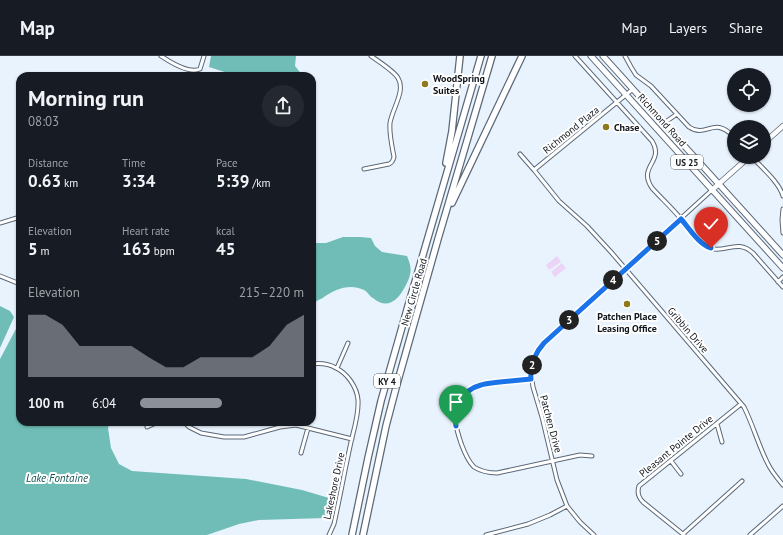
<!DOCTYPE html>
<html lang="en">
<head>
<meta charset="utf-8">
<style>
  body { margin:0; font-family:"PT Sans",sans-serif; background:#242831; color:#f1f3f6; height:100vh; display:flex; flex-direction:column; font-size:15px; white-space:nowrap }
  * { box-sizing:border-box; margin:0 }
  p { font-size:13px; color:#9ea1a6 }
  .icon { flex:none; width:22px; height:22px; fill:none; stroke:currentColor; stroke-width:2; stroke-linecap:round; stroke-linejoin:round }
  .map { position:relative; flex:1; overflow:hidden }
  .sheet { position:absolute; left:16px; top:16px; width:300px; height:354px; display:flex; flex-direction:column; background:#171b24; border-radius:12px; box-shadow:0 1px 3px #0004 }
  .sheet>* { flex:none }
  .buttons { position:absolute; left:727px; top:12px; display:grid; gap:8px }
  .buttons a { display:grid; place-items:center; width:44px; height:44px; border-radius:50%; background:#171b24; box-shadow:0 1px 3px #0004; font-size:20px }
  .pin { position:absolute; display:grid; place-items:center; width:34px; height:34px; color:#fff; margin:-41px -17px; border-radius:50% 50% 50% 0; rotate:-45deg; box-shadow:0 0 4px #0007 }
  .pin .icon { rotate:45deg }
  .km { position:absolute; width:20px; height:20px; margin:-10px; border-radius:50%; background:#222; color:#fff; font-size:11px; line-height:20px; text-align:center }
  .round { display:grid; place-items:center; flex:none; width:42px; height:42px; border-radius:21px; background:#242831 }
  .overview { display:flex; align-items:center; justify-content:space-between; height:68px; padding:0 12px }
  h1 { font-size:22px; font-weight:800; line-height:30px }
  .metrics { display:grid; grid-template-columns:repeat(3,1fr); gap:6px; height:68px; padding:4px 12px }
  .metrics div { display:grid; align-content:center }
  .metrics b { font-size:17px; font-weight:800 }
  .metrics small { font-size:11px; font-weight:400 }
  .metrics p { font-size:11px }
  .chart { height:112px; padding:8px 12px }
  .chart p { display:flex; justify-content:space-between }
  .chart svg { width:100%; height:72px; margin-top:4px; fill:#8c9099; opacity:.7 }
  ul { padding:0 12px; list-style:none; font-size:13px }
  li { display:grid; grid-template-columns:64px 48px 1fr; align-items:center; height:30px }
  li i { height:10px; border-radius:5px; background:#8c9099 }
  header { display:flex; align-items:center; gap:24px; box-sizing:border-box; height:56px; padding:0 20px; background:#171b24; border-bottom:1px solid #363941 }
  header strong { font-size:19px }
  nav { display:flex; gap:22px; margin-inline-start:auto; font-size:14px }
  .map>svg:first-child { display:block }
</style>
</head>
<body>
<header>
<strong>Map</strong>
<nav><a>Map</a><a>Layers</a><a>Share</a></nav>
</header>
<div class="map">
<svg width="783" height="479" viewBox="0 0 783 479">
  <rect width="100%" height="100%" fill="#e9f3fe"/>
  <!-- green -->
  <path fill="#ecd4f7" d="M 557,200 L 561,206 L 549,214 L 546,209 Z
    M 562,207 L 566,212 L 555,221 L 551,216 Z"/>
  <!-- water -->
  <path fill="#70bdb7" d="M 211,0 L 296,0 L 295,10 L 303,20 L 237,20 L 209,11 Z
    M 343,181 L 360,181 L 371,182 L 375,190 L 382,196 L 407,200 C 412,212 412,217 406,229 C 399,243 388,255 373,242 C 369,240 368,236 364,234 C 350,227 335,233 324,241 C 322,243 317,244 316,246 C 314,249 312,255 312,258 L 312,187 L 326,187 Z
    M 0,250 L 10,255 L 14,261 L 0,292 Z
    M 18,269 L 20,269 L 20,366 L 110,366 L 108,372 L 111,392 L 119,408 L 132,415 L 246,423 L 302,434 L 329,442 L 330,448 L 330,458 L 326,462 L 259,464 L 239,468 L 207,479 L 0,479 L 0,303 Z"/>
  <g fill="none" stroke-linecap="round" stroke-linejoin="round">
    <!-- minor casing -->
    <g stroke="#5a6878" stroke-width="5">
      <path id="minor" d="M 161,0 C 170,6 189,18 200,13 L 204,0
        M 575,0 L 652,85 C 665,106 637,110 652,132 C 661,142 672,152 681,163 C 689,171 698,188 709,192 C 725,198 737,182 753,197 L 783,231
        M 625,0 L 631,11 L 636,19 L 651,30 L 689,71 C 707,83 713,59 734,81
        M 664,67 L 677,58
        M 520,98 L 534,114 L 633,33
        M 752,101 C 762,112 779,126 783,140
        M 364,113 L 389,108 C 392,107 393,105 394,101 C 392,90 389,78 390,67 C 392,53 406,35 398,22 C 394,15 378,5 371,0
        M 534,114 L 559,145 L 587,170 L 611,196 L 744,351 C 753,369 758,388 767,406 C 771,415 777,422 783,429
        M 783,153 L 782,164 L 783,177
        M 0,167 L 20,161
        M 0,220 L 20,228
        M 778,226 L 783,221
        M 312,308 C 320,307 329,308 336,312 C 347,317 357,331 358,344 C 359,358 354,373 351,386 C 345,413 340,441 334,468 L 329,479
        M 337,312 L 348,287
        M 531,323 C 515,325 483,325 470,334 C 459,341 453,355 456,369 C 457,375 459,381 461,387 C 464,395 467,404 474,411 C 482,416 489,417 497,417 L 580,399 L 592,400
        M 184,366 L 189,371 L 201,377 L 224,381 L 244,381 L 280,371 L 296,369 L 352,383
        M 717,368 L 722,386
        M 147,371 L 158,366
        M 301,397 L 308,372
        M 671,405 L 681,418
        M 683,478 L 742,425
        M 486,479 L 528,468 L 550,459 L 567,450
        M 594,479 L 580,466 L 567,450 L 557,424 L 542,361 L 533,331 L 531,317 L 532,309 L 535,299 L 544,287 L 712,134
        M 684,479 L 643,446 C 638,441 637,436 639,430 L 741,348
        M 750,479 L 783,450"/>
    </g>
    <!-- secondary casing -->
    <g stroke="#5a6878" stroke-width="6">
      <path id="secondary" d="M 764,87 L 783,70
        M 712,134 L 749,101"/>
    </g>
    <!-- trunk casing -->
    <g stroke="#5a6878" stroke-width="7">
      <path id="trunk" d="M 591,0 L 783,212
        M 603,0 L 783,199"/>
    </g>
    <!-- motorway casing -->
    <g stroke="#5a6878" stroke-width="8">
      <path id="motorway" d="M 446,107 L 452,75 L 460,0
        M 452,147 L 522,0
        M 352,479 L 368,402 L 381,345 L 408,250 L 481,0
        M 363,479 L 386,370 L 397,328 L 438,183 L 492,0"/>
    </g>
    <!-- minor -->
    <use href="#minor" stroke="#fff" stroke-width="3"/>
    <!-- secondary -->
    <use href="#secondary" stroke="#fff" stroke-width="4.5"/>
    <!-- trunk -->
    <use href="#trunk" stroke="#fff" stroke-width="5"/>
    <!-- motorway -->
    <use href="#motorway" stroke="#fff" stroke-width="5.5"/>
  </g>
  <g fill="none" stroke-linecap="round" stroke-linejoin="round">
    <!-- route casing -->
    <g stroke="#fff" stroke-width="8">
      <path id="route" d="M 456,370 C 453,352 462,334 481,329 C 487,327 493,327 500,326 C 510,325 521,324 531,323 C 530,309 535,297 544,287 L 681,163 C 689,172 699,189 711,192"/>
    </g>
    <!-- route -->
    <use href="#route" stroke="#1a73e8" stroke-width="5"/>
  </g>
  <!-- markers -->
  <g fill="#8e791e" stroke="#fff" stroke-width="1.5">
    <circle cx="425" cy="28" r="4"/>
    <circle cx="606" cy="71" r="4"/>
    <circle cx="627" cy="248" r="4"/>
  </g>
  <g text-anchor="middle" dominant-baseline="central" stroke-width="4" stroke-linejoin="round" paint-order="stroke">
    <!-- shield labels -->
    <g fill="#fff" stroke="#575b5f" stroke-width="1">
      <rect x="671" y="99" width="32" height="14" rx="3"/>
      <rect x="374" y="318" width="26" height="14" rx="3"/>
    </g>
    <g font-size="9" font-weight="bold" fill="#0f151b">
      <text x="687" y="106">US 25</text>
      <text x="387" y="325">KY 4</text>
    </g>
    <!-- poi labels -->
    <g font-size="10" font-weight="bold" fill="#0f151b" stroke="#fff" text-anchor="start">
      <text x="433" y="22">WoodSpring<tspan x="433" dy="12">Suites</tspan></text>
      <text x="614" y="71">Chase</text>
      <text x="627" y="260" text-anchor="middle">Patchen Place<tspan x="627" dy="12">Leasing Office</tspan></text>
    </g>
    <!-- street labels -->
    <g font-size="10" fill="#0f151b" stroke="#fff">
      <text transform="translate(662 64) rotate(48)">Richmond Road</text>
      <text transform="translate(571 74) rotate(-39)">Richmond Plaza</text>
      <text transform="translate(414 236) rotate(-74)">New Circle Road</text>
      <text transform="translate(688 274) rotate(49)">Gribbin Drive</text>
      <text transform="translate(551 368) rotate(75)">Patchen Drive</text>
      <text transform="translate(676 390) rotate(-39)">Pleasant Pointe Drive</text>
      <text transform="translate(334 430) rotate(-78)">Lakeshore Drive</text>
    </g>
    <!-- water labels -->
    <g font-size="11" font-style="italic" fill="#115551" stroke="#fff">
      <text x="57" y="422">Lake Fontaine</text>
    </g>
  </g>
</svg>
<div class="buttons">
<a><svg class="icon" aria-label="locate" viewBox="0 0 24 24"><circle cx="12" cy="12" r="6"/><path d="M12 2v4M12 18v4M2 12h4M18 12h4"/></svg></a>
<a><svg class="icon" aria-label="layers" viewBox="0 0 24 24"><path d="M12 4l9 5-9 5-9-5zM3 14l9 5 9-5"/></svg></a>
</div>
<div class="pin" style="left:456px;top:370px;background:#1e9e55"><svg class="icon" aria-label="arrive" viewBox="0 0 24 24"><path d="M6 21V4h12l-3 4 3 4H6"/></svg></div>
<div class="pin" style="left:711px;top:192px;background:#d93025"><svg class="icon" aria-label="check" viewBox="0 0 24 24"><path d="M5 12l5 5 9-10"/></svg></div>
<b class="km" style="left:532px;top:309px">2</b>
<b class="km" style="left:569px;top:264px">3</b>
<b class="km" style="left:613px;top:224px">4</b>
<b class="km" style="left:657px;top:185px">5</b>
<section class="sheet">
<div class="overview"><div><h1>Morning run</h1><p>08:03</p></div><a class="round"><svg class="icon" aria-label="share" viewBox="0 0 24 24"><path d="M12 15V3M7 8l5-5 5 5M5 13v7h14v-7"/></svg></a></div>
<div class="metrics">
<div><p>Distance</p><b>0.63<small> km</small></b></div>
<div><p>Time</p><b>3:34</b></div>
<div><p>Pace</p><b>5:39<small> /km</small></b></div>
</div>
<div class="metrics">
<div><p>Elevation</p><b>5<small> m</small></b></div>
<div><p>Heart rate</p><b>163<small> bpm</small></b></div>
<div><p>kcal</p><b>45</b></div>
</div>
<div class="chart"><p><span>Elevation</span>215–220 m</p>
<svg viewBox="0 0 160 44" preserveAspectRatio="none"><path d="M0 44V6L10 6L20 12L30 25L40 25L50 25L60 25L70 32L80 38L90 38L100 32L110 32L120 32L130 32L140 25L150 12L160 6V44z"/></svg>
</div>
<ul>
<li><b>100 m</b>6:04<i style="width:50%"></i></li>
</ul>
</section>
</div>
</body>
</html>
